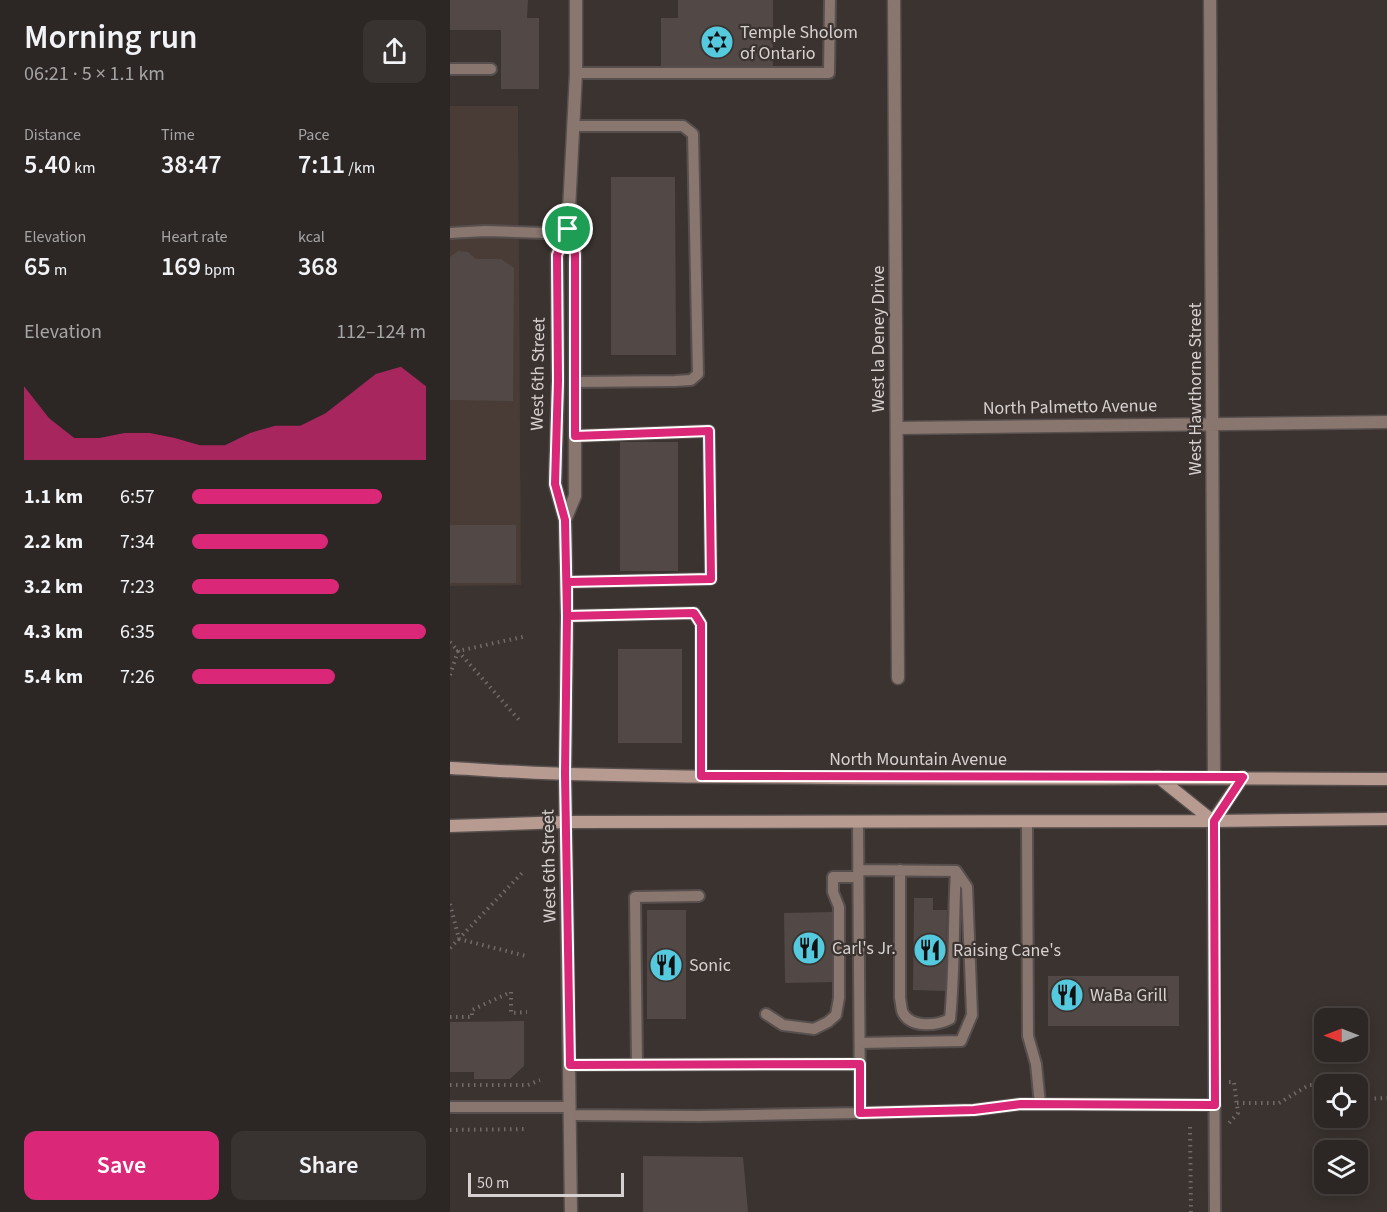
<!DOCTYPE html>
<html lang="en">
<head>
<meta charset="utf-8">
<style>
  body { margin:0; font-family:"Source Sans 3",sans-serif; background:#383231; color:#f1f3f6; height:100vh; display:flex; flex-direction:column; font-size:22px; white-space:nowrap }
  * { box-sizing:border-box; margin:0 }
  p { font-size:20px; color:#a6a5a6 }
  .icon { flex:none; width:33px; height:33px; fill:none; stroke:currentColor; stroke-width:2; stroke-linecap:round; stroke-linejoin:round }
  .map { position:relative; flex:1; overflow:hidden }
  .details { display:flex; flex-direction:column; background:#2c2624; width:450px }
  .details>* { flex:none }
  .needle { width:39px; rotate:270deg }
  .fabs { position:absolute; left:864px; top:1008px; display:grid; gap:12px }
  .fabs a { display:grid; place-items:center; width:54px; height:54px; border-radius:12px; background:#2c2624; box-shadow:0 3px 15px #0003,0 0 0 2px #484341; font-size:30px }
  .scale { position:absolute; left:18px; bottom:15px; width:156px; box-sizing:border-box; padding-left:6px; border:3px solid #d6d1d0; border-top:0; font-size:16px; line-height:21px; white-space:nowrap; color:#d6d1d0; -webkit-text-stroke:4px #3a3330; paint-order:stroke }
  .pin { position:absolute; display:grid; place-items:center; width:51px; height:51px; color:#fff; margin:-26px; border:3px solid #fff; border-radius:50%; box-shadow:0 2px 6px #0007 }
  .round { display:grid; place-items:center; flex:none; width:63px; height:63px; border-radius:12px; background:#383231 }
  .head { display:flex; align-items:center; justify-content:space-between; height:102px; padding:0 24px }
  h1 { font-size:33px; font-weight:600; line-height:45px }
  .figures { display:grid; grid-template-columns:repeat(3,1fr); gap:9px; height:102px; padding:6px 24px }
  .figures div { display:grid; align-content:center }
  .figures b { font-size:26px; font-weight:600 }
  .figures small { font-size:16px; font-weight:400 }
  .figures p { font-size:16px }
  .chart { height:168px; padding:12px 24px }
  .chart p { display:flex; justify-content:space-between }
  .chart svg { width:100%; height:108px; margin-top:6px; fill:#db2777; opacity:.7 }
  .primary-button { display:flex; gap:12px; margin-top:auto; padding:12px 24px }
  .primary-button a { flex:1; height:69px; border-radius:12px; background:#db2777; color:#fff; font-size:24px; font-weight:600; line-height:69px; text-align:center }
  .primary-button a+a { background:#383231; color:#f1f3f6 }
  ul { padding:0 24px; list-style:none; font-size:20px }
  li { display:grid; grid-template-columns:96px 72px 1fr; align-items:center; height:45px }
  li i { height:15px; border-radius:8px; background:#db2777 }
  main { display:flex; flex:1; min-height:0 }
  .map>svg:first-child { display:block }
</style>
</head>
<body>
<main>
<section class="details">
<div class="head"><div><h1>Morning run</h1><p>06:21 · 5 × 1.1 km</p></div><a class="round"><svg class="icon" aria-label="share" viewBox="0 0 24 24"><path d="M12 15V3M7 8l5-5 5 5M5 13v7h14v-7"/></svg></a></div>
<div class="figures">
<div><p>Distance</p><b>5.40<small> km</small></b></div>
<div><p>Time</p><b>38:47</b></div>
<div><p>Pace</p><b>7:11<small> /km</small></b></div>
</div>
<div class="figures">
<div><p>Elevation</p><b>65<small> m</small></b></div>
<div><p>Heart rate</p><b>169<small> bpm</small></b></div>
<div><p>kcal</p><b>368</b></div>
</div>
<div class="chart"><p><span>Elevation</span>112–124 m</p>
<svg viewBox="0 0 160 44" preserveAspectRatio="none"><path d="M0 44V14L10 27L20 35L30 35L40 33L50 33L60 35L70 38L80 38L90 33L100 30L110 30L120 25L130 17L140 9L150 6L160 14V44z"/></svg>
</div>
<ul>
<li><b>1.1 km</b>6:57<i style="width:81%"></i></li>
<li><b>2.2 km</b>7:34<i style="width:58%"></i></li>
<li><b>3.2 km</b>7:23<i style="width:63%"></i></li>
<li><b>4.3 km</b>6:35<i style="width:100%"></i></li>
<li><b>5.4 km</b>7:26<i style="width:61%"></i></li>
</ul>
<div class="primary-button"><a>Save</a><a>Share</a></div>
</section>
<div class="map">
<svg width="937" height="1212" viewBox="0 0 937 1212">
  <rect width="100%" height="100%" fill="#3a3330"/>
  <!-- built -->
  <path fill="#493b35" d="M 0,106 L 68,106 L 71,585 L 0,586 Z"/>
  <!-- building -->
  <path fill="#524946" d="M 0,0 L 78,0 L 77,18 L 89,18 L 89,89 L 51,89 L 51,30 L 0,30 Z
    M 228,0 L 323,0 L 323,67 L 211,67 L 211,18 L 228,18 Z
    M 161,177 L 225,177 L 226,355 L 161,355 Z
    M 8,251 L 18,252 L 26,259 L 51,259 L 64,268 L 63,401 L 0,400 L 0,257 Z
    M 170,442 L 228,442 L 228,571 L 170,571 Z
    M 0,525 L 66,525 L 66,583 L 0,583 Z
    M 168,649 L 232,649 L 232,743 L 168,743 Z
    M 464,898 L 483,898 L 483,910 L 497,910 L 496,991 L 463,990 Z
    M 197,910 L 236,910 L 236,1019 L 197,1019 Z
    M 383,912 L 385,982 L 335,983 L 334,913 Z
    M 598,976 L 729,976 L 729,1026 L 598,1026 Z
    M 74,1021 L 74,1066 L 60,1079 L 24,1079 L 24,1072 L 0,1072 L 0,1022 Z
    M 193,1156 L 293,1157 L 298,1212 L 193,1212 Z"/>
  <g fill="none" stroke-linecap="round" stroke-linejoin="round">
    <!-- service casing -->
    <g stroke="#564f4d" stroke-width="14">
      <path id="service" d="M 0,69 L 41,69
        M 126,73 L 379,73 L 380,0
        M 123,126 L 233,126 L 243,134 L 248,374 L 241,380 L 225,381 L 125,382
        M 0,233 L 35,231 L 95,233
        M 117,582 L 261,579 L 259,431 L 125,436
        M 117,616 L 244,613 L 251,624 L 251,776
        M 577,821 L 578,1036 L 586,1064 L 590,1104
        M 763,821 L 765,1212
        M 408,822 L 410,1113
        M 408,870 L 506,871
        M 450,870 L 450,998 C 451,1002 451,1009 453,1013 C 462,1029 488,1025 500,1019 C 505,970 503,920 506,871
        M 316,1014 L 333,1025 L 364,1029 L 378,1022 L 386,1015 L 389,998 L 389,907 L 383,892 L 383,877 L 408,877
        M 410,1043 L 511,1041 L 522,1015 L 517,887 L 506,871
        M 187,1064 L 185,897 L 249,896
        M 120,1065 L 410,1064
        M 0,1107 L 120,1107
        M 120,1115 L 249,1116 L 410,1113 L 524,1110 L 571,1104 L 765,1105"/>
    </g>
    <!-- minor casing -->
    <g stroke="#564f4d" stroke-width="15">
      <path id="minor" d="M 444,0 L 448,678
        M 760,0 L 764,777
        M 447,428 L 937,422"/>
    </g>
    <!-- tertiary casing -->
    <g stroke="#564f4d" stroke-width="15">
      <path id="tertiary" d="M 118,229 L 107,255 L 108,381 L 105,484 L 115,520 L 117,616 L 115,774 L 121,1212
        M 115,520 L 125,496 L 125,254 L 118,229 L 126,73 L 126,0"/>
    </g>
    <!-- secondary casing -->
    <g stroke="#564f4d" stroke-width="15">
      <path id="secondary" d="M 0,768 C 39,770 78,773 118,774 C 391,781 664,777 937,779
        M 708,777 L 763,821
        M 763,821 L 793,777
        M 0,826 L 116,822 L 763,821 L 937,819"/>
    </g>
    <!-- path -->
    <path stroke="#716a68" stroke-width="4" stroke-dasharray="1.5 4.5" stroke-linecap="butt" d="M 0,642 L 70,721
      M 0,675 L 8,651 L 77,636
      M 0,904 L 9,939 L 76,956
      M 0,948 L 74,871
      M 0,1017 L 22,1017 L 22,1010 L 61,992 L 61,1013 L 77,1012
      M 779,1082 L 784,1082 L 788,1113 L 779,1123
      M 0,1085 L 78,1085 L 90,1080
      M 908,1095 L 913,1099 L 937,1098
      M 787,1103 L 829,1103 L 859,1085 L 887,1084
      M 740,1127 L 741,1212
      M 0,1130 L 78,1129"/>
    <!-- service -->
    <use href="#service" stroke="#88766f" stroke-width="10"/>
    <!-- minor -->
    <use href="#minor" stroke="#88766f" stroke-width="12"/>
    <!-- tertiary -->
    <use href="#tertiary" stroke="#88766f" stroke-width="12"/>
    <!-- secondary -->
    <use href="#secondary" stroke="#b79a90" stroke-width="12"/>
  </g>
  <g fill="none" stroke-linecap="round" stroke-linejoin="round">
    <!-- route casing -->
    <g stroke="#fff" stroke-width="12">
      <path id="route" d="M 118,229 L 107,255 L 108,381 L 105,484 L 115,520 L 117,616 L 115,774 L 120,1065 L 410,1064 L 410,1113 L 524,1110 L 571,1104 L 765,1105 L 764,821 L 793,777 L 251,776 L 251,624 L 244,613 L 117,616 L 117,582 L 261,579 L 259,431 L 125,436 L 125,254 L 118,229"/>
    </g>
    <!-- route -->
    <use href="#route" stroke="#db2777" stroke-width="8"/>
  </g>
  <!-- icons -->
  <defs>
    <g id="synagogue-disc" transform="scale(1.725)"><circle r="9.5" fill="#55cade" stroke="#3a3330"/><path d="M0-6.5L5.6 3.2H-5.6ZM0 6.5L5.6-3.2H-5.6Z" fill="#111"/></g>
    <g id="restaurant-disc" transform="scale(1.725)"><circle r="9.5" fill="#55cade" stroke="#3a3330"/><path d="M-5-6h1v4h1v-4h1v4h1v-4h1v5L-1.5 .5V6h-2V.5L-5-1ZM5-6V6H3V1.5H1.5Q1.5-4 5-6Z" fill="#111"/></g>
  </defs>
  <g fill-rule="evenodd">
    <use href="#synagogue-disc" x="267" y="42"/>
    <use href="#restaurant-disc" x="359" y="948"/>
    <use href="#restaurant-disc" x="480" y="950"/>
    <use href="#restaurant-disc" x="216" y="965"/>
    <use href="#restaurant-disc" x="617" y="995"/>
  </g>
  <g text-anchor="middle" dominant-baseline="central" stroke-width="4.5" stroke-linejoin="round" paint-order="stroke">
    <!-- poi labels -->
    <g font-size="18" fill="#d6d1d0" stroke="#3a3330" text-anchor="start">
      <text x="290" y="32">Temple Sholom<tspan x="290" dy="21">of Ontario</tspan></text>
      <text x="382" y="948">Carl's Jr.</text>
      <text x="503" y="950">Raising Cane's</text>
      <text x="239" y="965">Sonic</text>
      <text x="640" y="995">WaBa Grill</text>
    </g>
    <!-- street labels -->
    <g font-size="18" fill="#d6d1d0" stroke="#3a3330">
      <text transform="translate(428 339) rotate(-90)">West la Deney Drive</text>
      <text transform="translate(88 374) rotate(-89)">West 6th Street</text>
      <text transform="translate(745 389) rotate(-90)">West Hawthorne Street</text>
      <text transform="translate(620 407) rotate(-1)">North Palmetto Avenue</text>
      <text x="468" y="759">North Mountain Avenue</text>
      <text transform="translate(99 866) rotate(-91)">West 6th Street</text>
    </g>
  </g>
</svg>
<div class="fabs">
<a><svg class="needle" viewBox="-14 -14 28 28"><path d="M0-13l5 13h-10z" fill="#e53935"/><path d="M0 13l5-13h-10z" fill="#a6a5a6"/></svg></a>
<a><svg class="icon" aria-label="locate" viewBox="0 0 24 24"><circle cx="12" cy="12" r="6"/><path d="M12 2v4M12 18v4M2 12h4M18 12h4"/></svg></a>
<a><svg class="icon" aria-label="layers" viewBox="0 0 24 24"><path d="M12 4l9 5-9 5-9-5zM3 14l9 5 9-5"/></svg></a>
</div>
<div class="scale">50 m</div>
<div class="pin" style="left:118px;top:229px;background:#1e9e55"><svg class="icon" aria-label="arrive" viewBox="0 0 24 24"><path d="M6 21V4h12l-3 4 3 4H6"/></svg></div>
</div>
</main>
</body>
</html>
